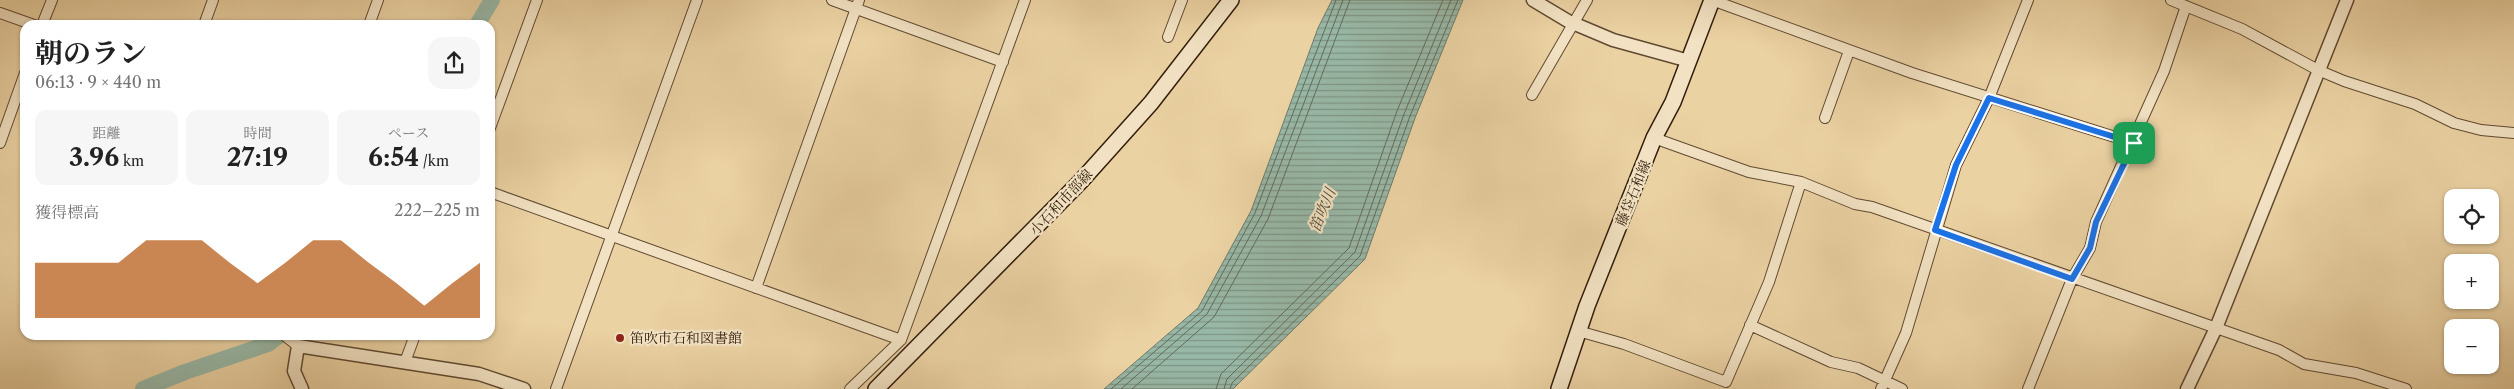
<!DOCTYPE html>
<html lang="ja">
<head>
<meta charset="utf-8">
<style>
  body { margin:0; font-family:"Libre Caslon Text","Noto Serif JP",serif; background:#f6f6f6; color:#222; height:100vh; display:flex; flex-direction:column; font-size:19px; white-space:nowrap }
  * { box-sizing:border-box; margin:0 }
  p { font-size:16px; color:#767676 }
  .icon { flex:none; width:28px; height:28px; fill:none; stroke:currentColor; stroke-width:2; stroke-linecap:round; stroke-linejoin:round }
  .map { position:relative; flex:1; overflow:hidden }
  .side { position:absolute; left:20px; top:20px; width:475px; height:320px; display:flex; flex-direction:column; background:#fff; border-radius:15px; box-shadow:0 1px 4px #0004 }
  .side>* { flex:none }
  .fabs { position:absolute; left:2444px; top:189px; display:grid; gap:10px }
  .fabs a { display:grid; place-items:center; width:55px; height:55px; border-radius:10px; background:#fff; box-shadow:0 1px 4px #0004; font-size:25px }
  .pin { position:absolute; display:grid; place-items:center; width:42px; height:42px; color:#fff; margin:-21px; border-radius:10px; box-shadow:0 2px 8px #0006 }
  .round { display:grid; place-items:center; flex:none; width:52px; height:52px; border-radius:15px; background:#f6f6f6 }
  .overview { display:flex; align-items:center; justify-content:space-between; height:85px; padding:0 15px }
  h1 { font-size:28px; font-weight:700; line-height:38px }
  .metrics { display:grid; grid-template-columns:repeat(3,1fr); gap:8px; height:85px; padding:5px 15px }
  .metrics div { display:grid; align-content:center; border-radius:12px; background:#f6f6f6; text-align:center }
  .metrics b { font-size:25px; font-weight:700 }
  .metrics small { font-size:14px; font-weight:400 }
  .metrics p { font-size:14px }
  .chart { height:140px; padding:10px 15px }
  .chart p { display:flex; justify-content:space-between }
  .chart svg { width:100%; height:90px; margin-top:5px; fill:#b45309; opacity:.7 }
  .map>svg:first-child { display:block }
</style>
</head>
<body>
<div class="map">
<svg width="2514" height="389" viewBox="0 0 2514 389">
  <defs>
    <pattern id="water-rules" width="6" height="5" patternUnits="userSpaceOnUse" patternTransform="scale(1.25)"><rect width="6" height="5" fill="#98b8a7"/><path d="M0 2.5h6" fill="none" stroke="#7d9586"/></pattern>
  </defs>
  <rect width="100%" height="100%" fill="#ebd2a3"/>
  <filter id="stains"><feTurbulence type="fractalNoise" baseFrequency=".004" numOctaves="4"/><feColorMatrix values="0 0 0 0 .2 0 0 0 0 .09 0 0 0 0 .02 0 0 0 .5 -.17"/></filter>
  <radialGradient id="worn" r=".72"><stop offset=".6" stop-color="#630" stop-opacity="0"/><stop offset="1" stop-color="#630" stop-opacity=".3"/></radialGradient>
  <!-- water -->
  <path fill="url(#water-rules)" stroke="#6f7a69" d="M 1332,0 L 1463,0 L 1415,118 L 1365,259 L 1233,389 L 1104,389 L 1198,308 L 1251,211 L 1318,28 Z"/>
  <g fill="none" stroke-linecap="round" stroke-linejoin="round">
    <!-- shore -->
    <path stroke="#656a59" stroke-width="1" d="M 1111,389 L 1202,311 L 1255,213 L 1336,0
      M 1121,389 L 1207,314 L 1261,216 L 1343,0
      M 1132,389 L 1214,317 L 1268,219 L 1350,0
      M 1216,389 L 1221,374 L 1349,248 L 1397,111 L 1443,0
      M 1224,389 L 1227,379 L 1355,252 L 1404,114 L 1451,0
      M 1230,389 L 1232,383 L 1360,256 L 1410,116 L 1458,0"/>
    <!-- river -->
    <path stroke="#98b8a7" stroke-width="16" d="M 477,25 L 492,0
      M 143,389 L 185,372 L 268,344 L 280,335"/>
    <!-- minor casing -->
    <g stroke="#604a31" stroke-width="12">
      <path id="minor" d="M 832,0 L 1003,62
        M 1712,0 L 1912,73 L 2134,143
        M 2171,0 L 2242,29 L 2318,70 L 2344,81 L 2415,104 L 2454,123 L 2481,130 L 2514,133
        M 0,13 L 34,25
        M 42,25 L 52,0
        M 204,25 L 213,0
        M 369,25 L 378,0
        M 1168,37 L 1182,0
        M 1532,95 L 1587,0
        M 1825,118 L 1849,51
        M 490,128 L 537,0
        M 1654,138 L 1749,172 L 1801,182 L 1855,204 L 1872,207 L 2279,350 L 2304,364 L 2356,373 L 2406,389
        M 0,143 L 25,73
        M 490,192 L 901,340
        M 756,288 L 859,0
        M 1750,325 L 1831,362 L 1858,368 L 1902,389
        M 1578,331 L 1624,344 L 1726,382 L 1769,282 L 1801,182
        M 284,335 L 298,346
        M 405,362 L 415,335
        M 556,389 L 697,0
        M 850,389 L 901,340 L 1025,0
        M 1881,389 L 1906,333 L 1956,165 L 1989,98 L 2028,0
        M 2028,389 L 2072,279 L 2090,248 L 2096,222 L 2164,71 L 2186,6"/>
    </g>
    <!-- tertiary casing -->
    <g stroke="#604a31" stroke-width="15">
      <path id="tertiary" d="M 1533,0 L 1568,21 L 1613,40 L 1689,61
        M 302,389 L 294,371 L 298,346 L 479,374 L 524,389
        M 2187,389 L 2216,328 L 2347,0"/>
    </g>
    <!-- secondary casing -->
    <g stroke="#321d0b" stroke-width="18">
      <path id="secondary" d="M 876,389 L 1081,181 L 1151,103 L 1231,0
        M 1559,389 L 1587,306 L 1654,138 L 1673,102 L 1712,0"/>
    </g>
    <!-- minor -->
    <use href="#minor" stroke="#f2e2c3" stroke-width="10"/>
    <!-- tertiary -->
    <use href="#tertiary" stroke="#f2e2c3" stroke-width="12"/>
    <!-- secondary -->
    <use href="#secondary" stroke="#f2e2c3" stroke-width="15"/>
  </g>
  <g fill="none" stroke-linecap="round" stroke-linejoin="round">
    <!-- route casing -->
    <g stroke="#fff" stroke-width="10">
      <path id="route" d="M 1989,98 L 2134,143 L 2096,222 L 2090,248 L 2072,279 L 1935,230 L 1956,165 Z"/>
    </g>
    <!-- route -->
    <use href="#route" stroke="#1a73e8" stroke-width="6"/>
  </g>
  <!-- markers -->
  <circle fill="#8f2418" stroke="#f2e2c3" stroke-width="2" cx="620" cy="338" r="5"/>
  <g text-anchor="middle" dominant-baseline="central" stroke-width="4.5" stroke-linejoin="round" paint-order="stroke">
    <!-- street labels -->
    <g font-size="14" fill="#321d0b" stroke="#f2e2c3">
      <text transform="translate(1633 193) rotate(-68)">藤垈石和線</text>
      <text transform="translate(1061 202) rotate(-47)">小石和市部線</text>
    </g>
    <!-- poi labels -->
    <g font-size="14" fill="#321d0b" stroke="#f2e2c3" text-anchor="start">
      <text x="630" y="338">笛吹市石和図書館</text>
    </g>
    <!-- water labels -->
    <g font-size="15" font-style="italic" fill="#514c3a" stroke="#f2e2c3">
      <text transform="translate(1322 210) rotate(-68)">笛吹川</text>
    </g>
  </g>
  <rect width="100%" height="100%" filter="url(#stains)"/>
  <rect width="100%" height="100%" fill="url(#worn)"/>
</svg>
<div class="fabs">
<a><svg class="icon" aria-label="locate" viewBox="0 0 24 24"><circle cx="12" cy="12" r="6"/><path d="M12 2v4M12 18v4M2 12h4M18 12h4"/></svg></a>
<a>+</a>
<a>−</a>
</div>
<div class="pin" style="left:2134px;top:143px;background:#1e9e55"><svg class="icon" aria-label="arrive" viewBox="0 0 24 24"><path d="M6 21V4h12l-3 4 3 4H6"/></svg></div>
<section class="side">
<div class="overview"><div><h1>朝のラン</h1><p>06:13 · 9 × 440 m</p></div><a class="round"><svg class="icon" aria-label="share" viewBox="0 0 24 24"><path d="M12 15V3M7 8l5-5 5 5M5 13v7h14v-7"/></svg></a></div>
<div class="metrics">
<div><p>距離</p><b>3.96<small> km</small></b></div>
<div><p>時間</p><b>27:19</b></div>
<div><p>ペース</p><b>6:54<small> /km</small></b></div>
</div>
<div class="chart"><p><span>獲得標高</span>222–225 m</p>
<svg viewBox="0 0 160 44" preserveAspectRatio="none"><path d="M0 44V17L10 17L20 17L30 17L40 6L50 6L60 6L70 17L80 27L90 17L100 6L110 6L120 17L130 27L140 38L150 27L160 17V44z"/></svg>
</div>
</section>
</div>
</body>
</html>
